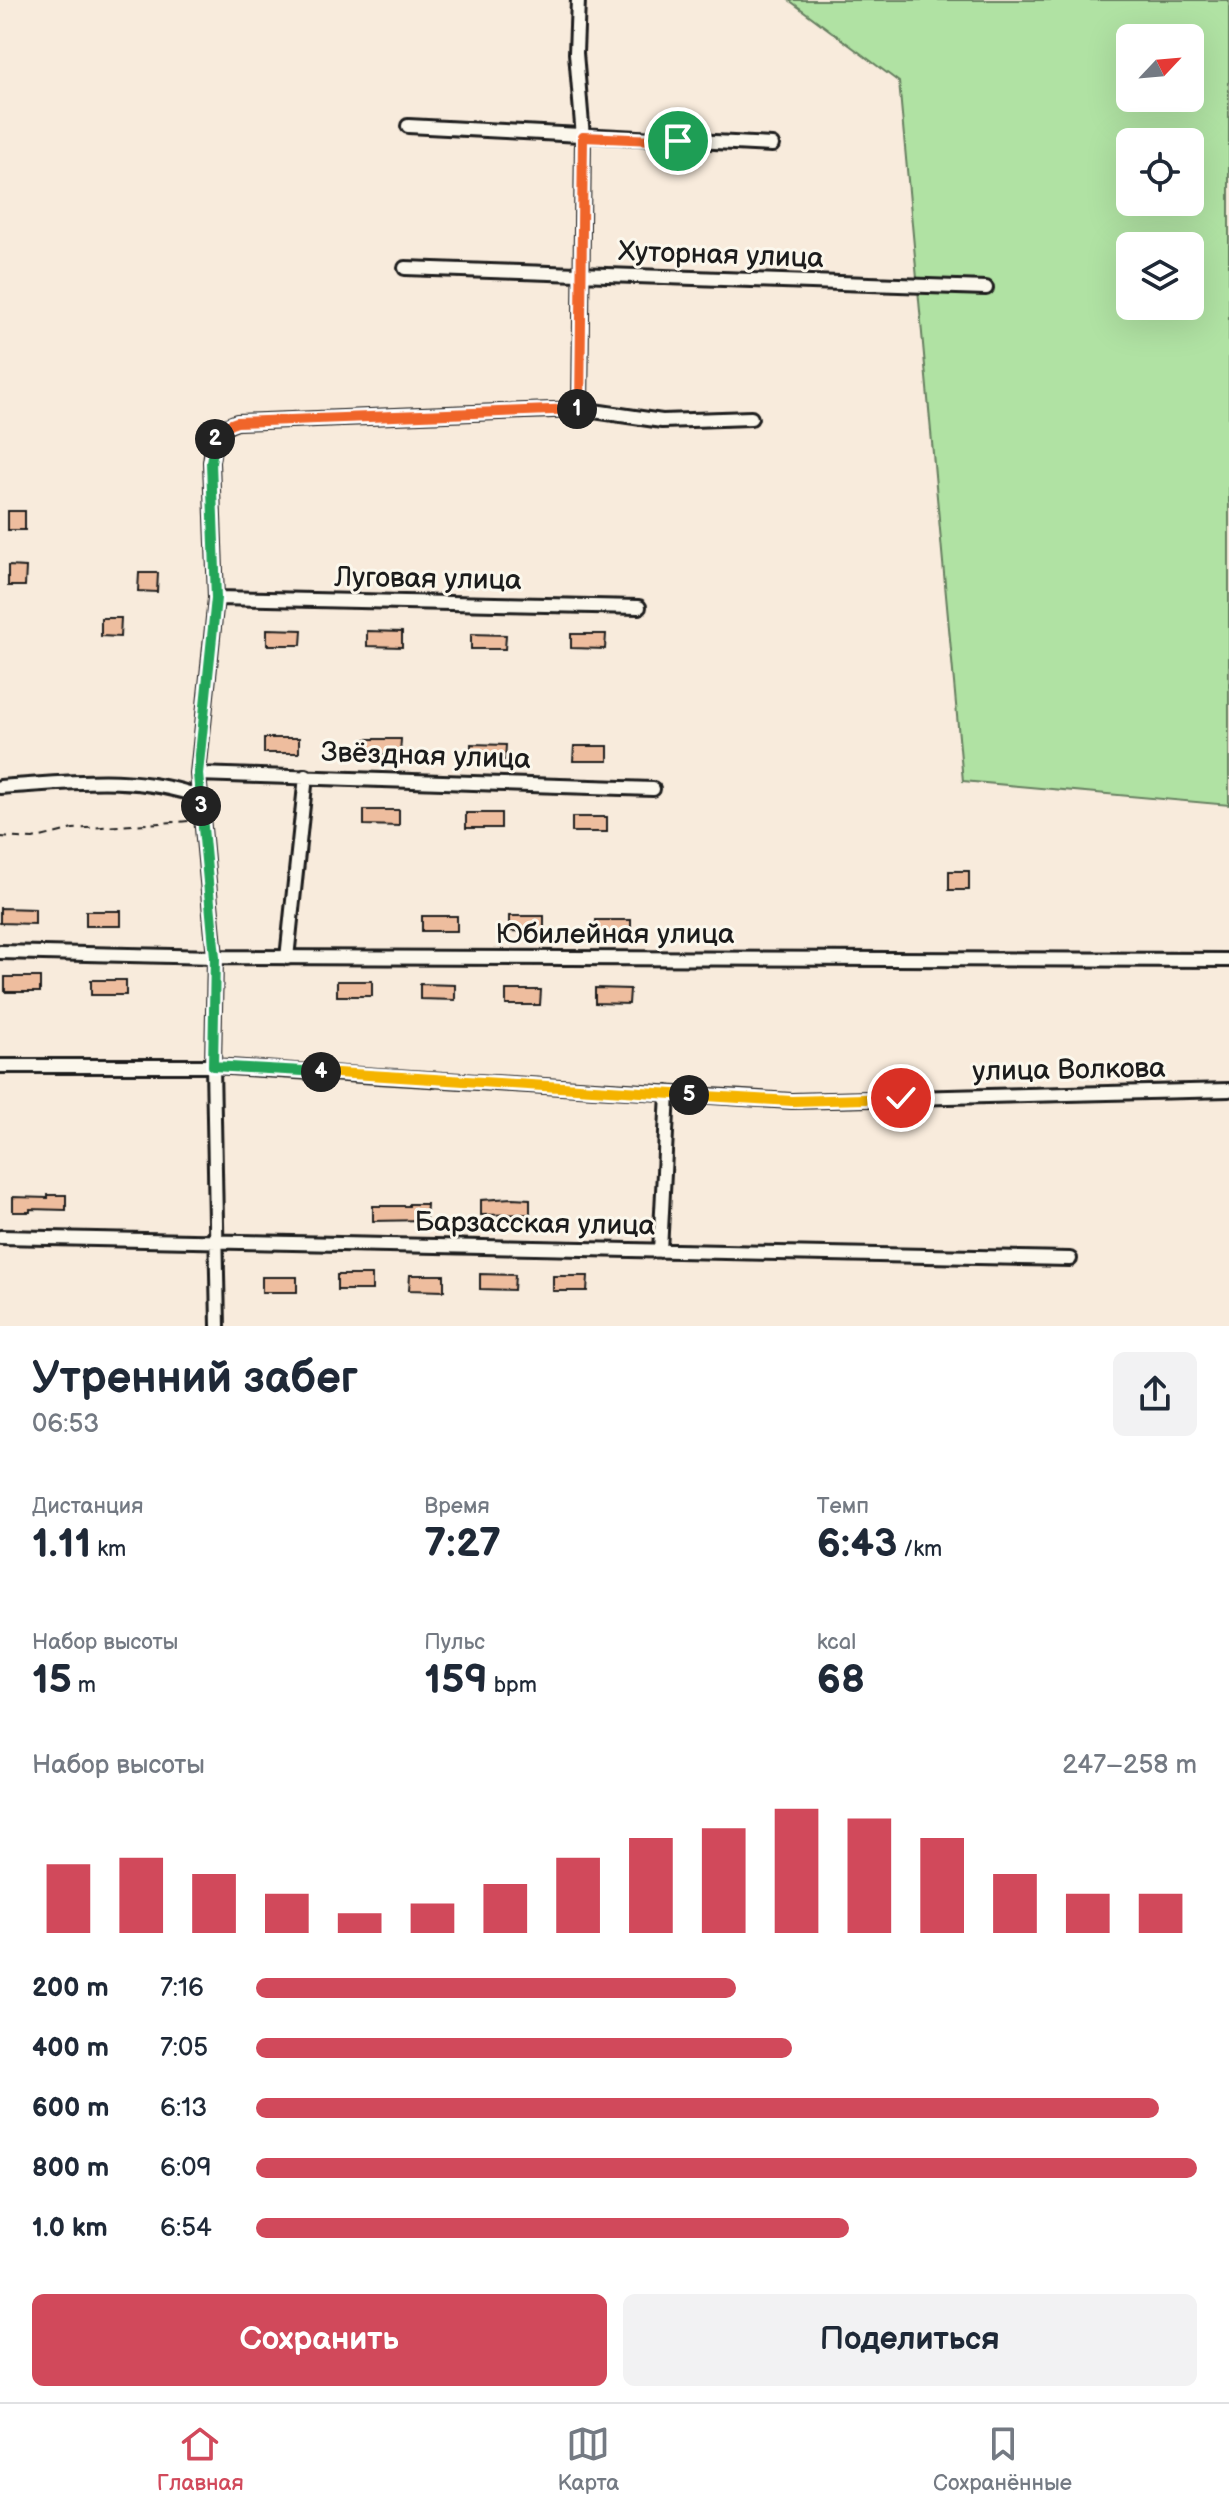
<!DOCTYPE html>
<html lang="ru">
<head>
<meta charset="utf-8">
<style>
  body { margin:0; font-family:"Balsamiq Sans",sans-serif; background:#f2f2f3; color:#1f2937; height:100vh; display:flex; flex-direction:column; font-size:30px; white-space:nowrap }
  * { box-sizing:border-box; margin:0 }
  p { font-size:26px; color:#747a83 }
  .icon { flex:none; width:44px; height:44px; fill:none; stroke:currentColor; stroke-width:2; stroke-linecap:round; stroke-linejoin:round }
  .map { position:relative; height:1326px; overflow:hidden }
  .side { display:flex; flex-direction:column; background:#fff; flex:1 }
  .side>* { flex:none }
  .needle { width:52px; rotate:64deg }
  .fabs { position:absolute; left:1116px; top:24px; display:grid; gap:16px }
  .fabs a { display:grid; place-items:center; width:88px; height:88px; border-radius:12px; background:#fff; box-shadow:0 8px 32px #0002; font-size:40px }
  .pin { position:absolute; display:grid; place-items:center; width:68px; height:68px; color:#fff; margin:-34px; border:4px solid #fff; border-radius:50%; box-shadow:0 2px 8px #0007 }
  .km { position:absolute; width:40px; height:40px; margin:-20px; border-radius:50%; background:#222; color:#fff; font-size:22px; line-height:40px; text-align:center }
  .round { display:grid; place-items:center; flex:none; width:84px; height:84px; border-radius:12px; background:#f2f2f3 }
  .overview { display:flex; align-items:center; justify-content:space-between; height:136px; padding:0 32px }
  h1 { font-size:44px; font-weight:800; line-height:60px }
  .stats { display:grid; grid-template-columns:repeat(3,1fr); gap:12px; height:136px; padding:8px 32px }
  .stats div { display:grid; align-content:center }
  .stats b { font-size:40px; font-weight:800 }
  .stats small { font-size:22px; font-weight:400 }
  .stats p { font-size:22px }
  .chart { height:224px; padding:16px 32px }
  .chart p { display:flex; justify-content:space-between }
  .chart svg { width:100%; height:144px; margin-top:8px; stroke:#d1495b; stroke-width:6 }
  .action { display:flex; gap:16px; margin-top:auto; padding:16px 32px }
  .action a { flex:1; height:92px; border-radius:12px; background:#d1495b; color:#fff; font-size:32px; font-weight:800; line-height:92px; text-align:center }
  .action a+a { background:#f2f2f3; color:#1f2937 }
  ul { padding:0 32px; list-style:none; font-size:26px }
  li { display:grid; grid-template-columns:128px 96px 1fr; align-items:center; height:60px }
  li i { height:20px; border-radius:10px; background:#d1495b }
  .dock { display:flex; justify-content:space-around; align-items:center; height:112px; border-top:2px solid #e0e1e3; background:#fff; font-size:22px; color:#747a83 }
  .dock a { display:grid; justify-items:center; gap:4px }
  .dock .current { color:#d1495b }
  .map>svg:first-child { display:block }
</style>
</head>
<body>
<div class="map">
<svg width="1229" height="1326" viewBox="0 0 1229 1326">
  <rect width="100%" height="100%" fill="#f8ebdc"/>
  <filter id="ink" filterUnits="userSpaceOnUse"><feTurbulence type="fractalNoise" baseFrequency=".0125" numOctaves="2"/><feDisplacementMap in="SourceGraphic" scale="16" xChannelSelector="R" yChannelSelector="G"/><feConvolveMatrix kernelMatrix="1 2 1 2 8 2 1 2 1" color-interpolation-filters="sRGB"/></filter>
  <g filter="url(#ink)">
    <!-- green -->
    <path fill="#b0e2a3" stroke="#667f60" stroke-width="2" fill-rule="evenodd" d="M 789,0 L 1229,0 L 1229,805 L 963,781 L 899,82 ZM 1130,38 L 1190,38 L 1190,98 L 1130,98 ZM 1130,142 L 1190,142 L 1190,202 L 1130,202 ZM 1130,246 L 1190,246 L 1190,306 L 1130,306 Z"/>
    <!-- building -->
    <path fill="#eebd9e" stroke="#1c1c1c" stroke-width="2" d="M 8,511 L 25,511 L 25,530 L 8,530 Z
      M 8,566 L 26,567 L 25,586 L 8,586 Z
      M 139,573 L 158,573 L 157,592 L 138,591 Z
      M 101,618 L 121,618 L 120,637 L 101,636 Z
      M 267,629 L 302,630 L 301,645 L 267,645 Z
      M 367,631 L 402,632 L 402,647 L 367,646 Z
      M 471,634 L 506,635 L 505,649 L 471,649 Z
      M 571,634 L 606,634 L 605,649 L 571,648 Z
      M 264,738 L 299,738 L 299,753 L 264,753 Z
      M 366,739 L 401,739 L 400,754 L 366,754 Z
      M 471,744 L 506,745 L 505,760 L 471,759 Z
      M 574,746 L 608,746 L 608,761 L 573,761 Z
      M 364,810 L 399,810 L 399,826 L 364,825 Z
      M 466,813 L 501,813 L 501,828 L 466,828 Z
      M 572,817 L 607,817 L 607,832 L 572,832 Z
      M 949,871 L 969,871 L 969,890 L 949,890 Z
      M 0,908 L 35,909 L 35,924 L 0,923 Z
      M 86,911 L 121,911 L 121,926 L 86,926 Z
      M 422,916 L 457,916 L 457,931 L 422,931 Z
      M 509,916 L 544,916 L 544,932 L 509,931 Z
      M 596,920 L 631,920 L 631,935 L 596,935 Z
      M 5,977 L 40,977 L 40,992 L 5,992 Z
      M 91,980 L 126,980 L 126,995 L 91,995 Z
      M 337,981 L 372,981 L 372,996 L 337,996 Z
      M 420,984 L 455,985 L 455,1000 L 420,999 Z
      M 595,988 L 630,989 L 629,1004 L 595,1003 Z
      M 506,990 L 541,990 L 540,1005 L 506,1005 Z
      M 48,1195 L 66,1195 L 66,1210 L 30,1209 L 30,1212 L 13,1212 L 13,1197 L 48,1198 Z
      M 512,1198 L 530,1199 L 530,1214 L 481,1215 L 481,1200 Z
      M 409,1204 L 427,1204 L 426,1220 L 373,1221 L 373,1206 L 409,1206 Z
      M 480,1274 L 515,1275 L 514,1290 L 480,1289 Z
      M 337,1275 L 372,1275 L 372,1290 L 337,1290 Z
      M 410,1275 L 444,1275 L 444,1291 L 409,1290 Z
      M 553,1276 L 588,1276 L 587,1291 L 553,1291 Z
      M 262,1277 L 297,1277 L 297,1292 L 262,1292 Z"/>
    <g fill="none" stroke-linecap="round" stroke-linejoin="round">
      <!-- minor casing -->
      <g stroke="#1c1c1c" stroke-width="18">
        <path id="minor" d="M 578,0 L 576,53 L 583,137 L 580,409
          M 408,126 L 772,145
          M 405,268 L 986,288
          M 216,598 L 639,607
          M 198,774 L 653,789
          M 0,787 C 69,783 134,773 201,797
          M 0,952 L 215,957 L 1229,960
          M 287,958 L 306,776
          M 0,1066 L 213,1066 L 792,1101 L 1229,1090
          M 0,1237 L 1070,1259
          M 660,1251 L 668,1093
          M 218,1326 L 213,1066 L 215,957 L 198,774 L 216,598 L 211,462 C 214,440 214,430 237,422 L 580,409 L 662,421 L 751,418"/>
      </g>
      <!-- path -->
      <path stroke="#1c1c1c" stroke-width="2" stroke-dasharray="8 6" stroke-linecap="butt" d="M 0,837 L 33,839 L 73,829 L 190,821"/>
      <!-- minor -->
      <use href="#minor" stroke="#fbf7ec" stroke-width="12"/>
    </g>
  </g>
  <g fill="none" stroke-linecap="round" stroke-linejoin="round" filter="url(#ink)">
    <!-- split-1 casing -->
    <g stroke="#fff" stroke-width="16">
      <path id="split-1" d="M 577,409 L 580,409 L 583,137 L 678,141"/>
    </g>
    <!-- split-2 casing -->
    <g stroke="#fff" stroke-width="16">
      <path id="split-2" d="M 215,439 L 223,427 L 237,422 L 577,409"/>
    </g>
    <!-- split-3 casing -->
    <g stroke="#fff" stroke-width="16">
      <path id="split-3" d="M 201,806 L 198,774 L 216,598 L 211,462 L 215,439"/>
    </g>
    <!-- split-4 casing -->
    <g stroke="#fff" stroke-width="16">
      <path id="split-4" d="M 201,806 L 215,957 L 213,1066 L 321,1072"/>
    </g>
    <!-- split-5 casing -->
    <g stroke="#fff" stroke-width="16">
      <path id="split-5" d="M 321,1072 L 689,1095"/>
    </g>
    <!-- split-6 casing -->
    <g stroke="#fff" stroke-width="16">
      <path id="split-6" d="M 689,1095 L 792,1101 L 901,1098"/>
    </g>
    <!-- split-1 -->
    <use href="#split-1" stroke="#f0652b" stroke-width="10"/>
    <!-- split-2 -->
    <use href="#split-2" stroke="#f0652b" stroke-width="10"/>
    <!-- split-3 -->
    <use href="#split-3" stroke="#22a559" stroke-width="10"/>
    <!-- split-4 -->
    <use href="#split-4" stroke="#22a559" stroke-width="10"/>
    <!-- split-5 -->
    <use href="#split-5" stroke="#f5b400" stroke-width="10"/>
    <!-- split-6 -->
    <use href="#split-6" stroke="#f5b400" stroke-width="10"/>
  </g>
  <g text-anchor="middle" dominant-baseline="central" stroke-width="6" stroke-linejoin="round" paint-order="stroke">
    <!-- street labels -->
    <g font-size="28" fill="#1c1c1c" stroke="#fbf7ec">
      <text transform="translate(721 255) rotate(2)">Хуторная улица</text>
      <text transform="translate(428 579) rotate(1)">Луговая улица</text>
      <text transform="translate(426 756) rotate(2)">Звёздная улица</text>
      <text x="615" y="934">Юбилейная улица</text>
      <text transform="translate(1069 1070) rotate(-1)">улица Волкова</text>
      <text transform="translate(535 1224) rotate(1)">Барзасская улица</text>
    </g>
  </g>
</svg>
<div class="fabs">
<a><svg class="needle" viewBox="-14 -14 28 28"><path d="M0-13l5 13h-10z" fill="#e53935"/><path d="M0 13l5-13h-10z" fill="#747a83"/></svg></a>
<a><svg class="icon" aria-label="locate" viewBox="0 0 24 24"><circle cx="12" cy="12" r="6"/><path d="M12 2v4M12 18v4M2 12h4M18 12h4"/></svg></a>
<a><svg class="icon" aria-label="layers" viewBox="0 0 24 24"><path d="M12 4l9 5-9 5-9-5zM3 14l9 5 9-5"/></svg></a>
</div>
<div class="pin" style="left:678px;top:141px;background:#1e9e55"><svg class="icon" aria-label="arrive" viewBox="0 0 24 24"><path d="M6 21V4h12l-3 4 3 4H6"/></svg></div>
<div class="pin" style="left:901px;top:1098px;background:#d93025"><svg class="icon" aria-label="check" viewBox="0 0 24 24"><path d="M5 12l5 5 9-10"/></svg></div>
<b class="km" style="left:577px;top:409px">1</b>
<b class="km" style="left:215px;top:439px">2</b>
<b class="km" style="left:201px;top:806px">3</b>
<b class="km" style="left:321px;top:1072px">4</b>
<b class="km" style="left:689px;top:1095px">5</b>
</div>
<section class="side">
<div class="overview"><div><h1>Утренний забег</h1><p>06:53</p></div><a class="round"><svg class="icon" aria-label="share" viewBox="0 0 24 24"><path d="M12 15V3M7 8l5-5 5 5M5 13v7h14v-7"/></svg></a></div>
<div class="stats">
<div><p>Дистанция</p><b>1.11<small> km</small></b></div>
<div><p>Время</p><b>7:27</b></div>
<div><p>Темп</p><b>6:43<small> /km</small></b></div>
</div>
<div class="stats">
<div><p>Набор высоты</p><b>15<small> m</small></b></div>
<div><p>Пульс</p><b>159<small> bpm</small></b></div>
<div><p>kcal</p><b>68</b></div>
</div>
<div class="chart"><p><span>Набор высоты</span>247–258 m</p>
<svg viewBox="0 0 160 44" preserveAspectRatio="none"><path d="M5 44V23M15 44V21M25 44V26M35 44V32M45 44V38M55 44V35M65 44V29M75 44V21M85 44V15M95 44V12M105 44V6M115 44V9M125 44V15M135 44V26M145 44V32M155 44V32"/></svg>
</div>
<ul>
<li><b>200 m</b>7:16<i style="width:51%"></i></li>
<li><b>400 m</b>7:05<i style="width:57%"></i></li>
<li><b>600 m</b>6:13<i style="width:96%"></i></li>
<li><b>800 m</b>6:09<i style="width:100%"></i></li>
<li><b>1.0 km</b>6:54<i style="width:63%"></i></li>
</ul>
<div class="action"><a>Сохранить</a><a>Поделиться</a></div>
</section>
<nav class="dock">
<a class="current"><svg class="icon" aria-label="home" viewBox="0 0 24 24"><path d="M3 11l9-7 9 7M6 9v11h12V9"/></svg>Главная</a>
<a><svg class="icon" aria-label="map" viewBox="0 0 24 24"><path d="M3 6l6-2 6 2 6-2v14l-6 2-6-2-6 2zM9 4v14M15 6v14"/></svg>Карта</a>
<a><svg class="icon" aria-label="saved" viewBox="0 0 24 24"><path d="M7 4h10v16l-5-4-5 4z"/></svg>Сохранённые</a>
</nav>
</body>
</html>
